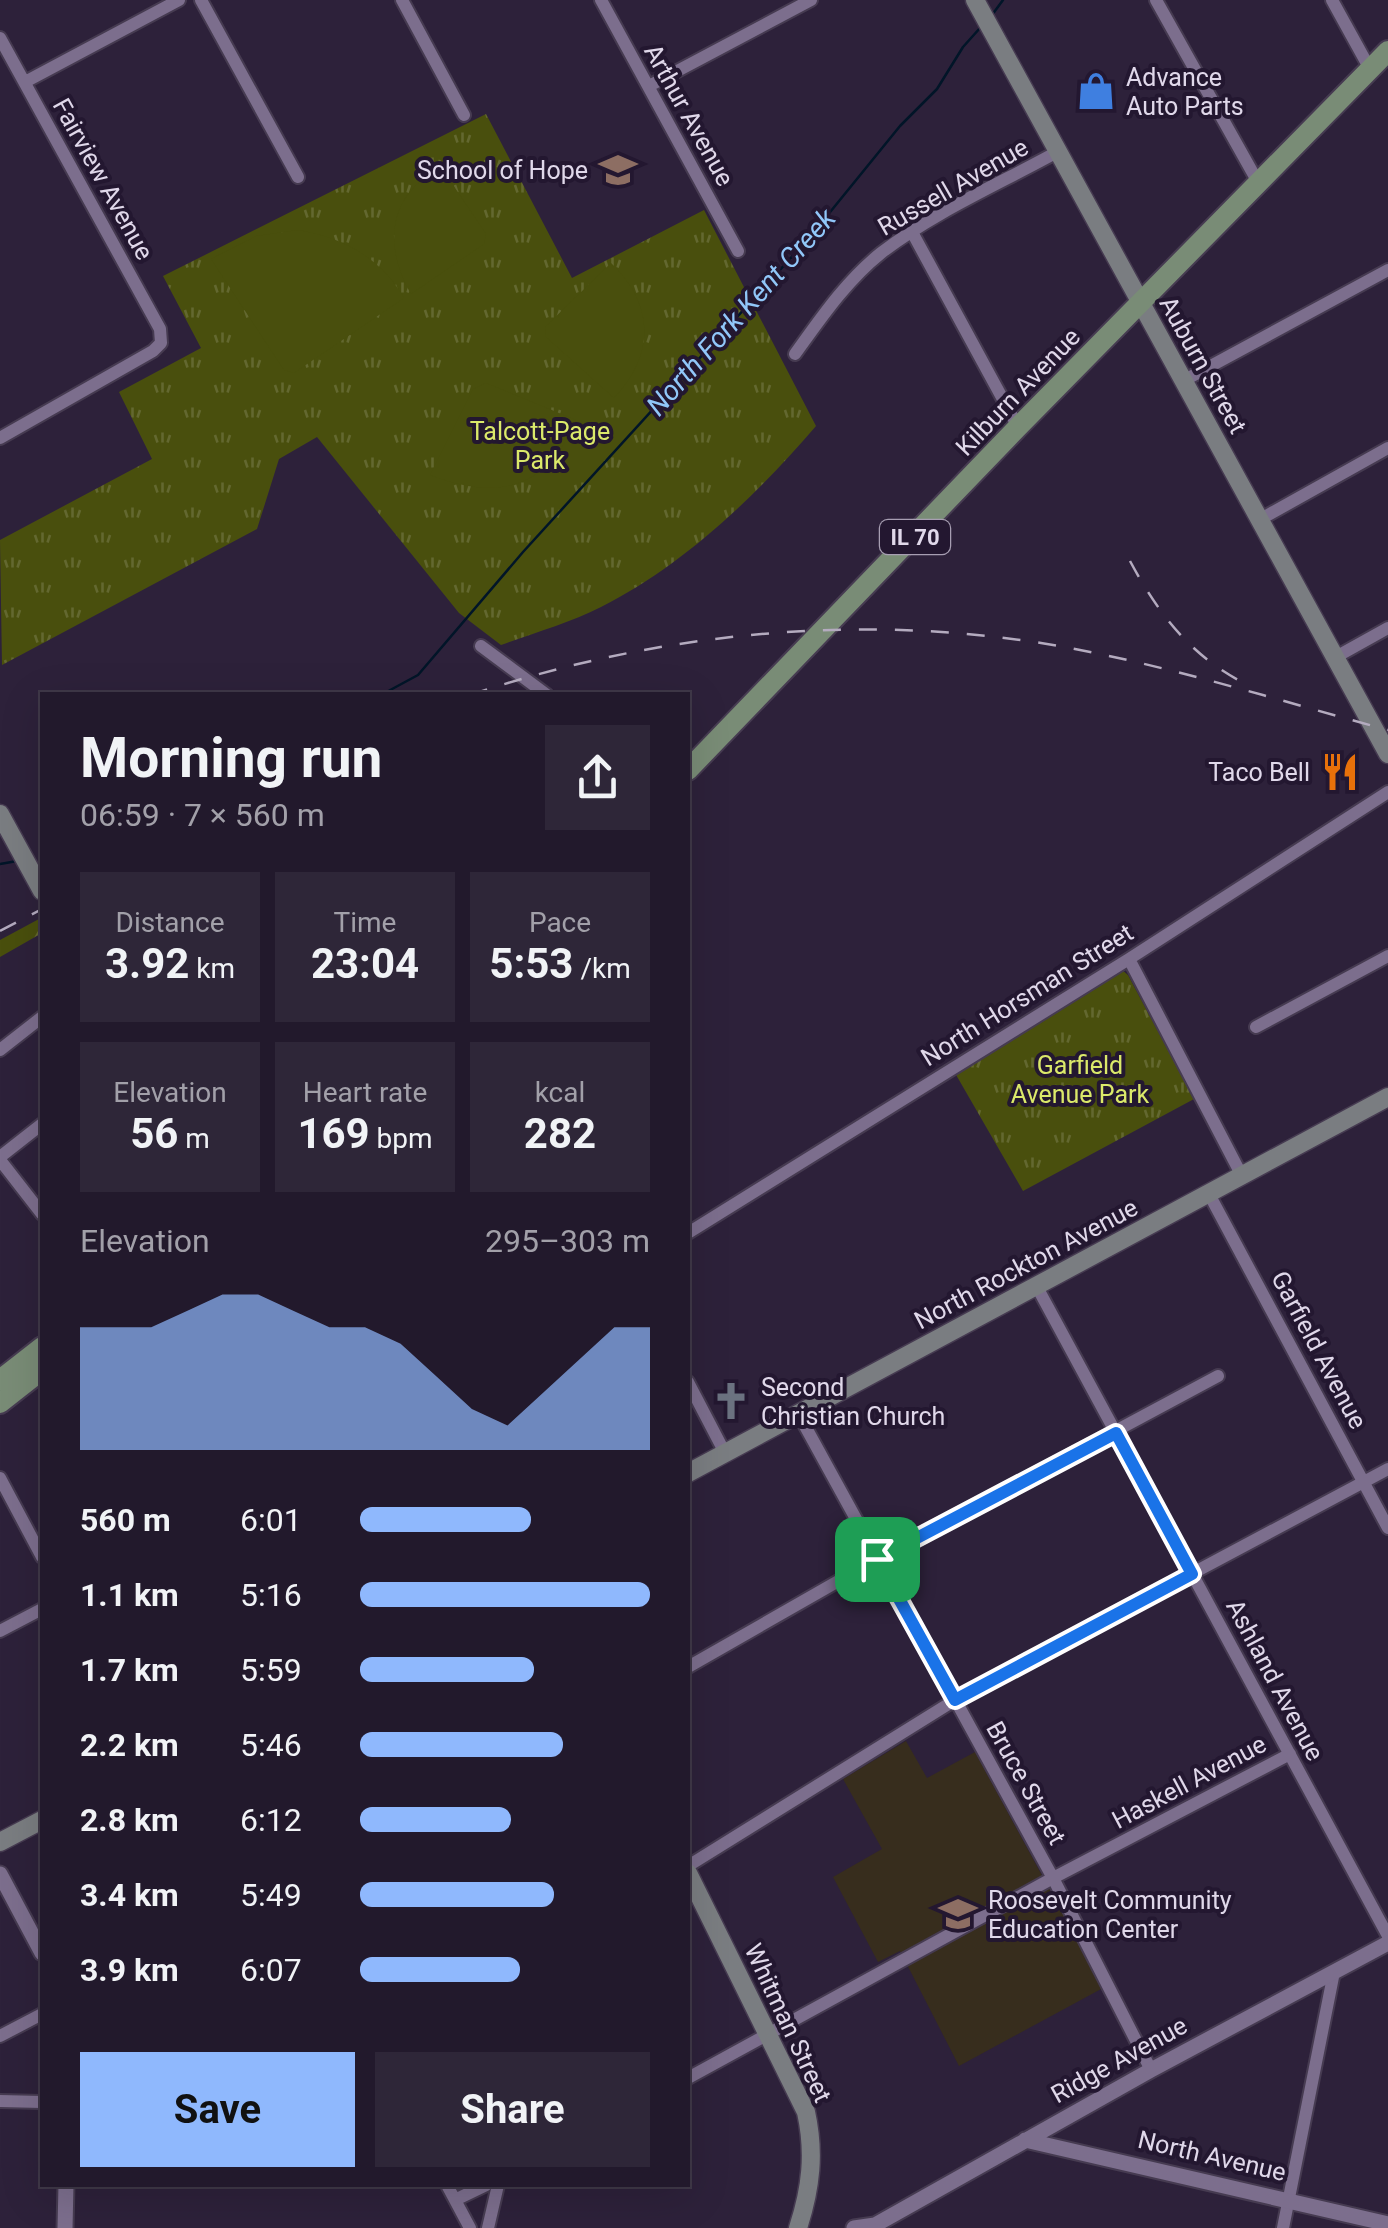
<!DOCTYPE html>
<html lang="en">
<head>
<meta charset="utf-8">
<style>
  body { margin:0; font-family:Roboto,sans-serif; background:#2e2638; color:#f1f3f6; height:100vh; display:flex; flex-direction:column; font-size:38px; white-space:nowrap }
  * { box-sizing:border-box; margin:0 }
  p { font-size:32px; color:#a2a0a9 }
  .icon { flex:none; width:55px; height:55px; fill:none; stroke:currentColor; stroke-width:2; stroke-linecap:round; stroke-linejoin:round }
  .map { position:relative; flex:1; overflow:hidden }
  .drawer { position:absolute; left:40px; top:692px; width:650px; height:1495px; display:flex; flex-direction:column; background:#22192c; border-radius:0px; box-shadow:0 10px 40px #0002,0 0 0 2px #3f3848 }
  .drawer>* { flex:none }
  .pin { position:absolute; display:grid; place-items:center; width:85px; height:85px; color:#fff; margin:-42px; border-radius:20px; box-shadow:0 5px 15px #0006 }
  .round { display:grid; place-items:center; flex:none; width:105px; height:105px; border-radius:0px; background:#2e2638 }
  .head { display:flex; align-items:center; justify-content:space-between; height:170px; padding:0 40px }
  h1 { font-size:55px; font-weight:700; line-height:75px }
  .stats { display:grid; grid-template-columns:repeat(3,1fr); gap:15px; height:170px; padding:10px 40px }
  .stats div { display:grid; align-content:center; border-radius:0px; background:#2e2638; text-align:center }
  .stats b { font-size:42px; font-weight:700 }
  .stats small { font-size:28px; font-weight:400 }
  .stats p { font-size:28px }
  .chart { height:280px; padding:20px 40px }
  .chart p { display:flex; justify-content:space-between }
  .chart svg { width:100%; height:180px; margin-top:10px; fill:#8fb8fd; opacity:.7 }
  .primary-button { display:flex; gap:20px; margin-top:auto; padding:20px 40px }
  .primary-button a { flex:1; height:115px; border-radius:0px; background:#8fb8fd; color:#111; font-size:40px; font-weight:700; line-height:115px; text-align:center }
  .primary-button a+a { background:#2e2638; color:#f1f3f6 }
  ul { padding:0 40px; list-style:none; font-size:32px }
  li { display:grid; grid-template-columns:160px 120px 1fr; align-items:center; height:75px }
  li i { height:25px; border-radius:12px; background:#8fb8fd }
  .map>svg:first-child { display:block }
</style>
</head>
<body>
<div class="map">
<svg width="1388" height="2228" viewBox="0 0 1388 2228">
  <defs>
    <pattern id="forest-firs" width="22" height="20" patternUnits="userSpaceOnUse" patternTransform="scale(2.5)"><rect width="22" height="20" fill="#494f0d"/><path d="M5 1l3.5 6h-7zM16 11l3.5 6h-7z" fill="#636830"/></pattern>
    <pattern id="park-tufts" width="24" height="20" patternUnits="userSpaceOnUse" patternTransform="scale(2.5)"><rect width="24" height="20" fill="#494f0d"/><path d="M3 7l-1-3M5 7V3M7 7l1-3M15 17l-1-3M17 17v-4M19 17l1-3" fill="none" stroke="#636830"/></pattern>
  </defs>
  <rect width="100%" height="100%" fill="#2d213a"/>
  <!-- education -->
  <path fill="#372d1d" d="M 906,1741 L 927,1778 L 975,1752 L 1103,1988 L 959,2066 L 900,1951 L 878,1962 L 833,1877 L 882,1849 L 843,1779 Z"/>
  <!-- forest -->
  <path fill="url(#forest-firs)" d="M 39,919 L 42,933 L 0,957 L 0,940 Z"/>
  <!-- park -->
  <path fill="url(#park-tufts)" d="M 486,114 L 572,278 L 704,210 L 816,426 C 757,495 683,566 601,607 C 570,623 533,633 501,645 L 459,613 L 317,437 L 279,459 L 257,529 L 2,665 L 0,540 L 152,459 L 119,392 L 201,348 L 163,276 Z
    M 1122,970 L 1128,975 L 1194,1099 L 1023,1191 L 955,1073 Z"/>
  <!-- pitch -->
  <path fill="#494f0d" d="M 441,167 L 486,234 L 484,244 L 411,294 C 383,245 388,195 441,167 Z
    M 298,230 C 342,237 381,258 404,298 L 294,373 L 284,370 L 211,259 L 256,236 Z
    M 611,263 C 655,305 655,355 614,398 L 546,337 L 545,327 Z
    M 486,383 L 576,420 C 547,490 497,501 430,475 L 473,389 Z"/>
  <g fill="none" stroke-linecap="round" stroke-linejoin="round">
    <!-- stream -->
    <path stroke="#011528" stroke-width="2.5" d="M 992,15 L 1003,0
      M 381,695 L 418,675 L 523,552 L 809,238 L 900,126 L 937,89 L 963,47 L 980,28
      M 0,864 L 17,861"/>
    <!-- minor casing -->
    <g stroke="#463b51" stroke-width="16">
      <path id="minor" d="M 201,0 L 298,177
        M 402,0 L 464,115
        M 601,0 L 738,251
        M 1156,0 L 1259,184
        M 1332,0 L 1370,69
        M 0,38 L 160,329 L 161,343 L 153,351 L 0,438
        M 25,82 L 179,0
        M 649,86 L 811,0
        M 912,232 L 1018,427
        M 795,354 C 821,318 846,281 881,253 C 934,212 999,184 1057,152
        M 1183,381 L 1388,270
        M 1259,520 L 1388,448
        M 481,646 L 547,695
        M 1334,658 L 1388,628
        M 1129,959 L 1242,1176
        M 1256,1027 L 1388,956
        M 0,1050 L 42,1017
        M 0,1157 L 42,1124
        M 0,1160 L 42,1214
        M 1209,1194 L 1388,1528
        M 688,1233 L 1129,959 L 1388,792
        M 1037,1287 L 1388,1936
        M 688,1382 L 725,1453
        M 799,1415 L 1053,1878 L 1151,2070
        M 0,1478 L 42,1557
        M 0,1631 L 42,1609
        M 688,1667 L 877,1559 L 1218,1376
        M 688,1866 L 955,1700 L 1388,1469
        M 0,2036 L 42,2014
        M 688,2078 L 1053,1878 L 1290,1754
        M 0,2101 L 42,2102
        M 447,2185 L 470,2228
        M 455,2200 L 486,2185
        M 488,2228 L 498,2185
        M 1283,2228 L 1334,1972"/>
    </g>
    <!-- tertiary casing -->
    <g stroke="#463b51" stroke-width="19">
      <path id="tertiary" d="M 0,1874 L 42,1953
        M 1025,2140 L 1388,2224
        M 65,2228 L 66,2185
        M 854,2228 L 875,2225 L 1151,2070 L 1388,1943"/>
    </g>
    <!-- secondary casing -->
    <g stroke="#463b51" stroke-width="21">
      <path id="secondary" d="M 975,0 L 1388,754
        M 0,814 L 42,891
        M 688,1473 L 1388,1097
        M 0,1842 L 42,1820
        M 688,1873 L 806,2112 C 815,2153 811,2188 798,2228"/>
    </g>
    <!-- primary casing -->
    <g stroke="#463b51" stroke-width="24">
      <path id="primary" d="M 688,770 L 1018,427 L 1388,51
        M 0,1380 L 42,1347
        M 0,1403 L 42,1370"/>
    </g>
    <!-- minor -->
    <use href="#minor" stroke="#7c6e8d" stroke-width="12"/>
    <!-- tertiary -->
    <use href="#tertiary" stroke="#7c6e8d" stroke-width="15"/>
    <!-- secondary -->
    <use href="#secondary" stroke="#7a7d81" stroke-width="18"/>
    <!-- primary -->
    <use href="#primary" stroke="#798c76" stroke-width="20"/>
    <!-- rail -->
    <path stroke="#b4abbf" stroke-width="2.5" stroke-dasharray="18 18" stroke-linecap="butt" d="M 1130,561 C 1158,613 1189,654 1242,682
      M 470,695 C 653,634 849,613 1041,643 C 1158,662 1273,699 1388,730
      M 0,931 L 42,909"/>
  </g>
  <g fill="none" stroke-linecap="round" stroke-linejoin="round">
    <!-- route casing -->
    <g stroke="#fff" stroke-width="20">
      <path id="route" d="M 1116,1433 L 1192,1574 L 955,1700 L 877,1559 Z"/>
    </g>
    <!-- route -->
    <use href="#route" stroke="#1a73e8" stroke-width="12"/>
  </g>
  <!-- icons -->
  <defs>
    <g id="shop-bare" transform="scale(3)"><path d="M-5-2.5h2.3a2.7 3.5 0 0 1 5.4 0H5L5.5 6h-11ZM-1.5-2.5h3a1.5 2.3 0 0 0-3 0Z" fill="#3f7fe0" stroke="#231730" stroke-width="2.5" paint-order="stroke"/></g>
    <g id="school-bare" transform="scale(3)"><path d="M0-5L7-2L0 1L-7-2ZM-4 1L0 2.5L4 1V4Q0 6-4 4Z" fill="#8d6e63" stroke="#231730" stroke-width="2.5" paint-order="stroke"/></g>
    <g id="restaurant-bare" transform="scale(3)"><path d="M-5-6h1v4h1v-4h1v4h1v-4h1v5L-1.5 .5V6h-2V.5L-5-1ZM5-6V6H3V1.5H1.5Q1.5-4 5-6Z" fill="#e8710a" stroke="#231730" stroke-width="2.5" paint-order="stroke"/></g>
    <g id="church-bare" transform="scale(3)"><path d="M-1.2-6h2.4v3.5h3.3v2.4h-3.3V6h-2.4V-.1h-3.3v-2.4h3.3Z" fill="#6b7280" stroke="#231730" stroke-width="2.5" paint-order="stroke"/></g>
  </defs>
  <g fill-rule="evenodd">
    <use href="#shop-bare" x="1096" y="91"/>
    <use href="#school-bare" x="618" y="170"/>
    <use href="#restaurant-bare" x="1340" y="772"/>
    <use href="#church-bare" x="731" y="1401"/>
    <use href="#school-bare" x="958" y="1914"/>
  </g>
  <g text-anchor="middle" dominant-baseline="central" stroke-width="8" stroke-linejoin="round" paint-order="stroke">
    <!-- shield labels -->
    <rect fill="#231730" stroke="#a79eb2" stroke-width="2.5" x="880" y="520" width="70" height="34" rx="8"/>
    <g font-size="22" font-weight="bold" fill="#e0d8ea">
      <text x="915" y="537">IL 70</text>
    </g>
    <!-- poi labels -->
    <g font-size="25" fill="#e0d8ea" stroke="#231730" text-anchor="start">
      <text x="1126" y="77">Advance<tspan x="1126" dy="29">Auto Parts</tspan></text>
      <text x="588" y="170" text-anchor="end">School of Hope</text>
      <text x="1310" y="772" text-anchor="end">Taco Bell</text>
      <text x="761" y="1387">Second<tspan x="761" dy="29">Christian Church</tspan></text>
      <text x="988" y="1900">Roosevelt Community<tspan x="988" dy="29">Education Center</tspan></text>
    </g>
    <!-- street labels -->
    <g font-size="25" fill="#e0d8ea" stroke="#231730">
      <text transform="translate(689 115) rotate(61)">Arthur Avenue</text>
      <text transform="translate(103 179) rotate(61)">Fairview Avenue</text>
      <text transform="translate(953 187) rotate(-30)">Russell Avenue</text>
      <text transform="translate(1203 365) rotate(61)">Auburn Street</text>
      <text transform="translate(1018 392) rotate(-46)">Kilburn Avenue</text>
      <text transform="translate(1027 995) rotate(-32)">North Horsman Street</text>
      <text transform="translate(1026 1264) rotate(-28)">North Rockton Avenue</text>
      <text transform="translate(1319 1350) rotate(62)">Garfield Avenue</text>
      <text transform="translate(1275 1680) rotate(62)">Ashland Avenue</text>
      <text transform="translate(1189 1782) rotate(-28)">Haskell Avenue</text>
      <text transform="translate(1026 1783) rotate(61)">Bruce Street</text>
      <text transform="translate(788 2023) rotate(65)">Whitman Street</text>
      <text transform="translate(1119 2060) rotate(-29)">Ridge Avenue</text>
      <text transform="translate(1212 2156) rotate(13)">North Avenue</text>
    </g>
    <!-- park labels -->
    <g font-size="25" fill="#dbe96a" stroke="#231730">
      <text x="540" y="431">Talcott-Page<tspan x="540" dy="29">Park</tspan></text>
      <text x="1080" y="1065">Garfield<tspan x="1080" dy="29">Avenue Park</tspan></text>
    </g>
    <!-- water labels -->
    <g font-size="28" font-style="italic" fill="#91c7f9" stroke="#231730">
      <text transform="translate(741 312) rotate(-48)">North Fork Kent Creek</text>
    </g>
  </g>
</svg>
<div class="pin" style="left:877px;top:1559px;background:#1e9e55"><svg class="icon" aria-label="arrive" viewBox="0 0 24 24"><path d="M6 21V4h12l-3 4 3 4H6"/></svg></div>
<section class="drawer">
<div class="head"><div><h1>Morning run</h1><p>06:59 · 7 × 560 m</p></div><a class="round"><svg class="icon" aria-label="share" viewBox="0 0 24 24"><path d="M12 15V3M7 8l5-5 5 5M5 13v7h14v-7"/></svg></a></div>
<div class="stats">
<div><p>Distance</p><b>3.92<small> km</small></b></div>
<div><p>Time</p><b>23:04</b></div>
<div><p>Pace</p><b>5:53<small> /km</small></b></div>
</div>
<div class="stats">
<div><p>Elevation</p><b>56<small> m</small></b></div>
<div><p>Heart rate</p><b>169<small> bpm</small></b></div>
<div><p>kcal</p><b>282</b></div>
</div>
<div class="chart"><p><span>Elevation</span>295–303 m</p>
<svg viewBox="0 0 160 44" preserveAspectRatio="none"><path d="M0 44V14L10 14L20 14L30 10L40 6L50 6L60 10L70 14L80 14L90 18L100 26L110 34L120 38L130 30L140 22L150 14L160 14V44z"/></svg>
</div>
<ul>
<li><b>560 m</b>6:01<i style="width:59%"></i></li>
<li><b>1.1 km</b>5:16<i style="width:100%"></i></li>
<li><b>1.7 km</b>5:59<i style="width:60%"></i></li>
<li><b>2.2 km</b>5:46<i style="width:70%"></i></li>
<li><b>2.8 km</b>6:12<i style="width:52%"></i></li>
<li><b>3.4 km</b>5:49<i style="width:67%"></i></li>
<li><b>3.9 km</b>6:07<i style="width:55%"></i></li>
</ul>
<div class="primary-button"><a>Save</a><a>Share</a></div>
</section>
</div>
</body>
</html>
